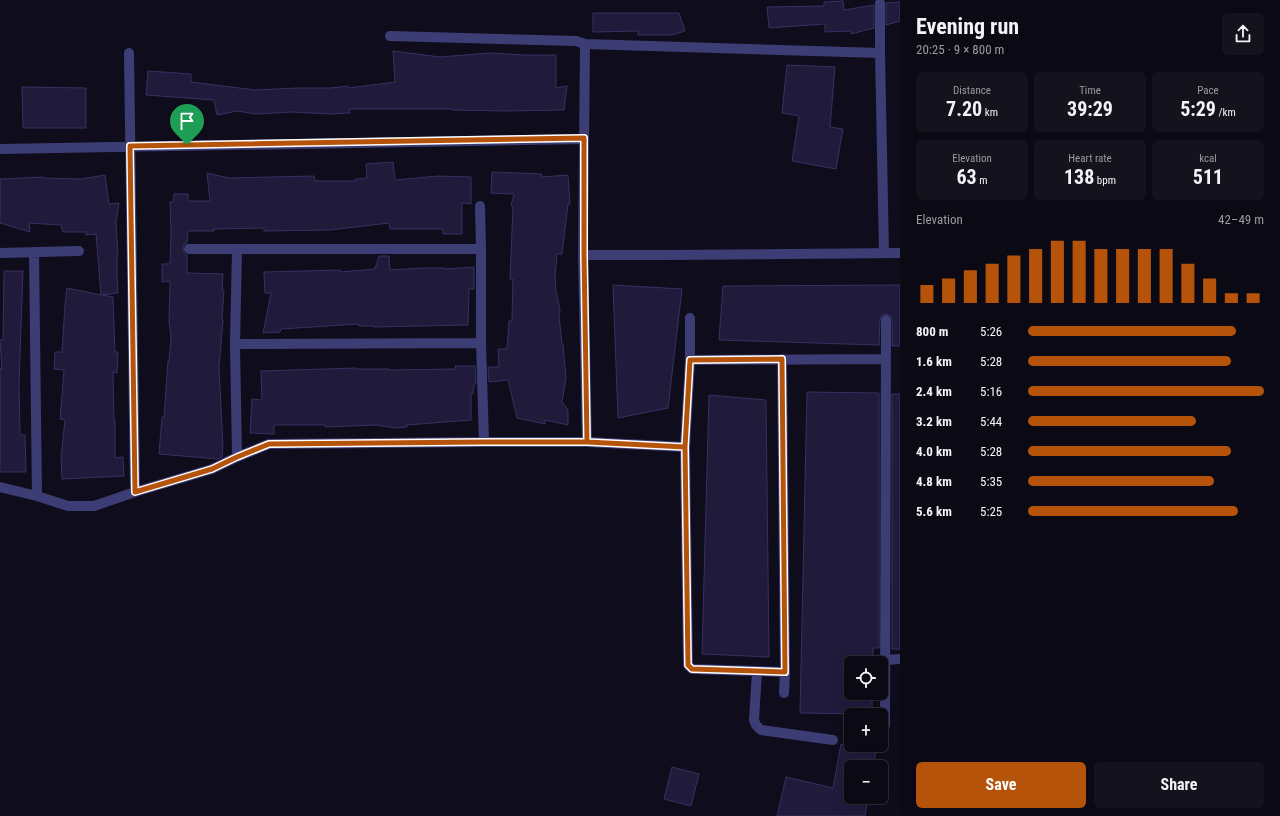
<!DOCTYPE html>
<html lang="en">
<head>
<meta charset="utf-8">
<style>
  body { margin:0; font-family:"Roboto Condensed",sans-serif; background:#14131d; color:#f1f3f6; height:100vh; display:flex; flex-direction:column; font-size:15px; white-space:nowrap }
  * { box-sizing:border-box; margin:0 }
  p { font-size:13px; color:#9a9aa0 }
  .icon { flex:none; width:22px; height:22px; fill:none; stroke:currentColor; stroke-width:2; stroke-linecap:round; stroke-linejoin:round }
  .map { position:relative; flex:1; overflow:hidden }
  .sheet { display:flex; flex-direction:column; background:#0b0a14; width:380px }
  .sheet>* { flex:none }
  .controls { position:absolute; left:844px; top:656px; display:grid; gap:8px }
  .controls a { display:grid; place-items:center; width:44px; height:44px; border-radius:6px; background:#0b0a14; box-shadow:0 4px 16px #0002,0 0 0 1px #2b2b34; font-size:20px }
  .pin { position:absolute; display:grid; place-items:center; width:34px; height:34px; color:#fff; margin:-41px -17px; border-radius:50% 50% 50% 0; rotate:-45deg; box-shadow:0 0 4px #0007 }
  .pin .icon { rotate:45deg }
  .round { display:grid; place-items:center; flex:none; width:42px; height:42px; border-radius:6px; background:#14131d }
  .headline { display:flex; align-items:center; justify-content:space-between; height:68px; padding:0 16px }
  h1 { font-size:22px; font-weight:700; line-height:30px }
  .figures { display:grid; grid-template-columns:repeat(3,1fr); gap:6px; height:68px; padding:4px 16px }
  .figures div { display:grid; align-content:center; border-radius:6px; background:#14131d; text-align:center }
  .figures b { font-size:20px; font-weight:700 }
  .figures small { font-size:11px; font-weight:400 }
  .figures p { font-size:11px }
  .chart { height:112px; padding:8px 16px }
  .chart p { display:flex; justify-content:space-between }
  .chart svg { width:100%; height:72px; margin-top:4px; stroke:#b45309; stroke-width:6 }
  .primary-button { display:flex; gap:8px; margin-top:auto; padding:8px 16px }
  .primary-button a { flex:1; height:46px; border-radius:6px; background:#b45309; color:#fff; font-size:16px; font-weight:700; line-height:46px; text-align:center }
  .primary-button a+a { background:#14131d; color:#f1f3f6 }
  ul { padding:0 16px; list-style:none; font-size:13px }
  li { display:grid; grid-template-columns:64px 48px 1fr; align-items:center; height:30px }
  li i { height:10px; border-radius:5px; background:#b45309 }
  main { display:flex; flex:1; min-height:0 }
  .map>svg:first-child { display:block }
</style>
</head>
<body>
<main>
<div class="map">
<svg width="900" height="816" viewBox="0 0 900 816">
  <rect width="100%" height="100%" fill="#0f0d1b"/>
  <!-- building -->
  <path fill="#201b3a" stroke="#383063" d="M 843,1 L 844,10 L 874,5 L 874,28 L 851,34 L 851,31 L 825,32 L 825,24 L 769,28 L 767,7 L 824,6 L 824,2 Z
    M 900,2 L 900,21 L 886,25 L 886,3 Z
    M 593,13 L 679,13 L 685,31 L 672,35 L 638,35 L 638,31 L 593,32 Z
    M 393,51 L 440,57 L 490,53 L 524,55 L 556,55 L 556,88 L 567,86 L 564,110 L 507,111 L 451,110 L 451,109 L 349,109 L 350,113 L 330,114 L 293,112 L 256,114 L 237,111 L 217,115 L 214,100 L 146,95 L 148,71 L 191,74 L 191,82 L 255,90 L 297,88 L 331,88 L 348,86 L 348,88 L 395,82 Z
    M 787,65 L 835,67 L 830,127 L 843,129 L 836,169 L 792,161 L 799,116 L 782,113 Z
    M 22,87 L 86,88 L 86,128 L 23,128 Z
    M 393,162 L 395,180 L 438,176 L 471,177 L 471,204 L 462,203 L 462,234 L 443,234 L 443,229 L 390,229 L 389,223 L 330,230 L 264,231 L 264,228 L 214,229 L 214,231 L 188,231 L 187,243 L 184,245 L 183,249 L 184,253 L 187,255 L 187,273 L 223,274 L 222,290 L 224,290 L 222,320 L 223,320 L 219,367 L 223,447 L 222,457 L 218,459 L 159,454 L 162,417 L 164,417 L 168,361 L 169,361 L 171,338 L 169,321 L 170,281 L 162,282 L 162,264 L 170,264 L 171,233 L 170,202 L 173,202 L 174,194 L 188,194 L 188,201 L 210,201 L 207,173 L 229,178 L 314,176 L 315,181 L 356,181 L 355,179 L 367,178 L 366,164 Z
    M 492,172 L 542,174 L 541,177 L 568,175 L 570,204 L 568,204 L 562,254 L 557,254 L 555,278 L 556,291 L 560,310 L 559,316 L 562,344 L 563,344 L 566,378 L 562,402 L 568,410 L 568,425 L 545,420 L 545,424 L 517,418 L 508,380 L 489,382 L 488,367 L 499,367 L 498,349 L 507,349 L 509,321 L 512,321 L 513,279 L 510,279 L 513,207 L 511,206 L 514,194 L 491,193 Z
    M 105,175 L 109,204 L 119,203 L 116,223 L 118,255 L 117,255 L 117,273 L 118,293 L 102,295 L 113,297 L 115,352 L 118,352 L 117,373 L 113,372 L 114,421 L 115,421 L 115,458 L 123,457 L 124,476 L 62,479 L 61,458 L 65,420 L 60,419 L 64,370 L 54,369 L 55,352 L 62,352 L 65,305 L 67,288 L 101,295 L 96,234 L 86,235 L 86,232 L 63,232 L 61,225 L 29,223 L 30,232 L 0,223 L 0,179 L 44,177 L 44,178 L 81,179 Z
    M 379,256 L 389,256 L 390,270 L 425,268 L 445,268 L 445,269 L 474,267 L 474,289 L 469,289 L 468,325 L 374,327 L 374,326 L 359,326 L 359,324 L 281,329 L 280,332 L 263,333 L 271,293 L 265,293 L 264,272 L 340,270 L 340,272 L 375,269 Z
    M 4,271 L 23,271 L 19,383 L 20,435 L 25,435 L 26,472 L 0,472 L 0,368 L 2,369 L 0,340 L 3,340 Z
    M 613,285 L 682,289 L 668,408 L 618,418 Z
    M 900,285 L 900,346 L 892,346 L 892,320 L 891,316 L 886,314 L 882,315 L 880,320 L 879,345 L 719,340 L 723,286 Z
    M 455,366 L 475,366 L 476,384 L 474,384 L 473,394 L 471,394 L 471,420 L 406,425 L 407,427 L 395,428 L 377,425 L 325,427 L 325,425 L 274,425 L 274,434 L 250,433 L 252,399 L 262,400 L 261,371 L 356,368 L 356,369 L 389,369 L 389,370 L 456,369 Z
    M 807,392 L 879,393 L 879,648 L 873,648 L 873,663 L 851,663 L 851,693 L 872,693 L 872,714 L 800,713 Z
    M 892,394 L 900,394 L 900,649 L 892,649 Z
    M 709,395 L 766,400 L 769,657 L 702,654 Z
    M 841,744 L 876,751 L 873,767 L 851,767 L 851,797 L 868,797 L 865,816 L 777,816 L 786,777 L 833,788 Z
    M 672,767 L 699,774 L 691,806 L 664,799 Z"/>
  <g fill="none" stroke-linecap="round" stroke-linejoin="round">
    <!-- minor -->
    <path stroke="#3d3d75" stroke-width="10" d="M 880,3 L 880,53 L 884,253
      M 390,36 L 576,41 L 585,44 L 583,255 L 587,442
      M 585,44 L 880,53
      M 129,53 L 135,492
      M 0,149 L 584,139
      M 480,206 L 481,249 L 481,343 L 484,442
      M 189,249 L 481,249
      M 237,250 L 235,344 L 237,457
      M 34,252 L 37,496
      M 0,253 L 79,251
      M 583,255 L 663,255 L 900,253
      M 690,318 L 690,360 L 685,447 L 688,665 L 692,669 L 785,672
      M 235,344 L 481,343
      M 782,359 L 785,672 L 784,693
      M 690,360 L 886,359
      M 0,487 L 37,496 L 68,506 L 94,506 L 135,492 L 212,469 L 237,457 L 269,444 L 484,442 L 587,442 L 685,447
      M 886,660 L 900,659
      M 757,671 L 754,720 L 756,725 L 761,730 L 833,740
      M 885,725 L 886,320"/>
  </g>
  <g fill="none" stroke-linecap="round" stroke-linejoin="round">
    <!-- route casing -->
    <g stroke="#fff" stroke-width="8">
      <path id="route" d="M 187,145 L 584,138 L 584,255 L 587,442 L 685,447 L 688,665 L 692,669 L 785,672 L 782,359 L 690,360 L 685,447 L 587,442 L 484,442 L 269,444 L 237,457 L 212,469 L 135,492 L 130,146 L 187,145"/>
    </g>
    <!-- route -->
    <use href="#route" stroke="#b45309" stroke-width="5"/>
  </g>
</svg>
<div class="controls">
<a><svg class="icon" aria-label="locate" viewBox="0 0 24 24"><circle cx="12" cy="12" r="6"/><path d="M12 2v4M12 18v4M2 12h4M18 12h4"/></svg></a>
<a>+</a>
<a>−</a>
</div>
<div class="pin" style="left:187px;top:145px;background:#1e9e55"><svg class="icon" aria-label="arrive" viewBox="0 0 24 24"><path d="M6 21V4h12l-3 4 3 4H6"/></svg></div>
</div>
<section class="sheet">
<div class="headline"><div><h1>Evening run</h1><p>20:25 · 9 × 800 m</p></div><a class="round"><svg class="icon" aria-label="share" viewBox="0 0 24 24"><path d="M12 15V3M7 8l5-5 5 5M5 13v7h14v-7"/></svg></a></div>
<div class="figures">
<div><p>Distance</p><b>7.20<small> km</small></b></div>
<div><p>Time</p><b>39:29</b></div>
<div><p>Pace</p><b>5:29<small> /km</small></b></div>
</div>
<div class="figures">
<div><p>Elevation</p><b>63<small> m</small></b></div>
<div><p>Heart rate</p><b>138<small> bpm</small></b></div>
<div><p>kcal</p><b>511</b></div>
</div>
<div class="chart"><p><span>Elevation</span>42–49 m</p>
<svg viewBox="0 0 160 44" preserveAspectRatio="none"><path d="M5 44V33M15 44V29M25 44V24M35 44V20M45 44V15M55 44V11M65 44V6M75 44V6M85 44V11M95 44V11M105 44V11M115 44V11M125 44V20M135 44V29M145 44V38M155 44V38"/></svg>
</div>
<ul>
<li><b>800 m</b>5:26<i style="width:88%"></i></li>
<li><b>1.6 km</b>5:28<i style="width:86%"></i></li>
<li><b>2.4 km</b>5:16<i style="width:100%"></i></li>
<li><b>3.2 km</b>5:44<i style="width:71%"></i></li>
<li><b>4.0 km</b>5:28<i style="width:86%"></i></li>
<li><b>4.8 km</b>5:35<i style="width:79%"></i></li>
<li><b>5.6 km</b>5:25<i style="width:89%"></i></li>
</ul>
<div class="primary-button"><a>Save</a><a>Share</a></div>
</section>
</main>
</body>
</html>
